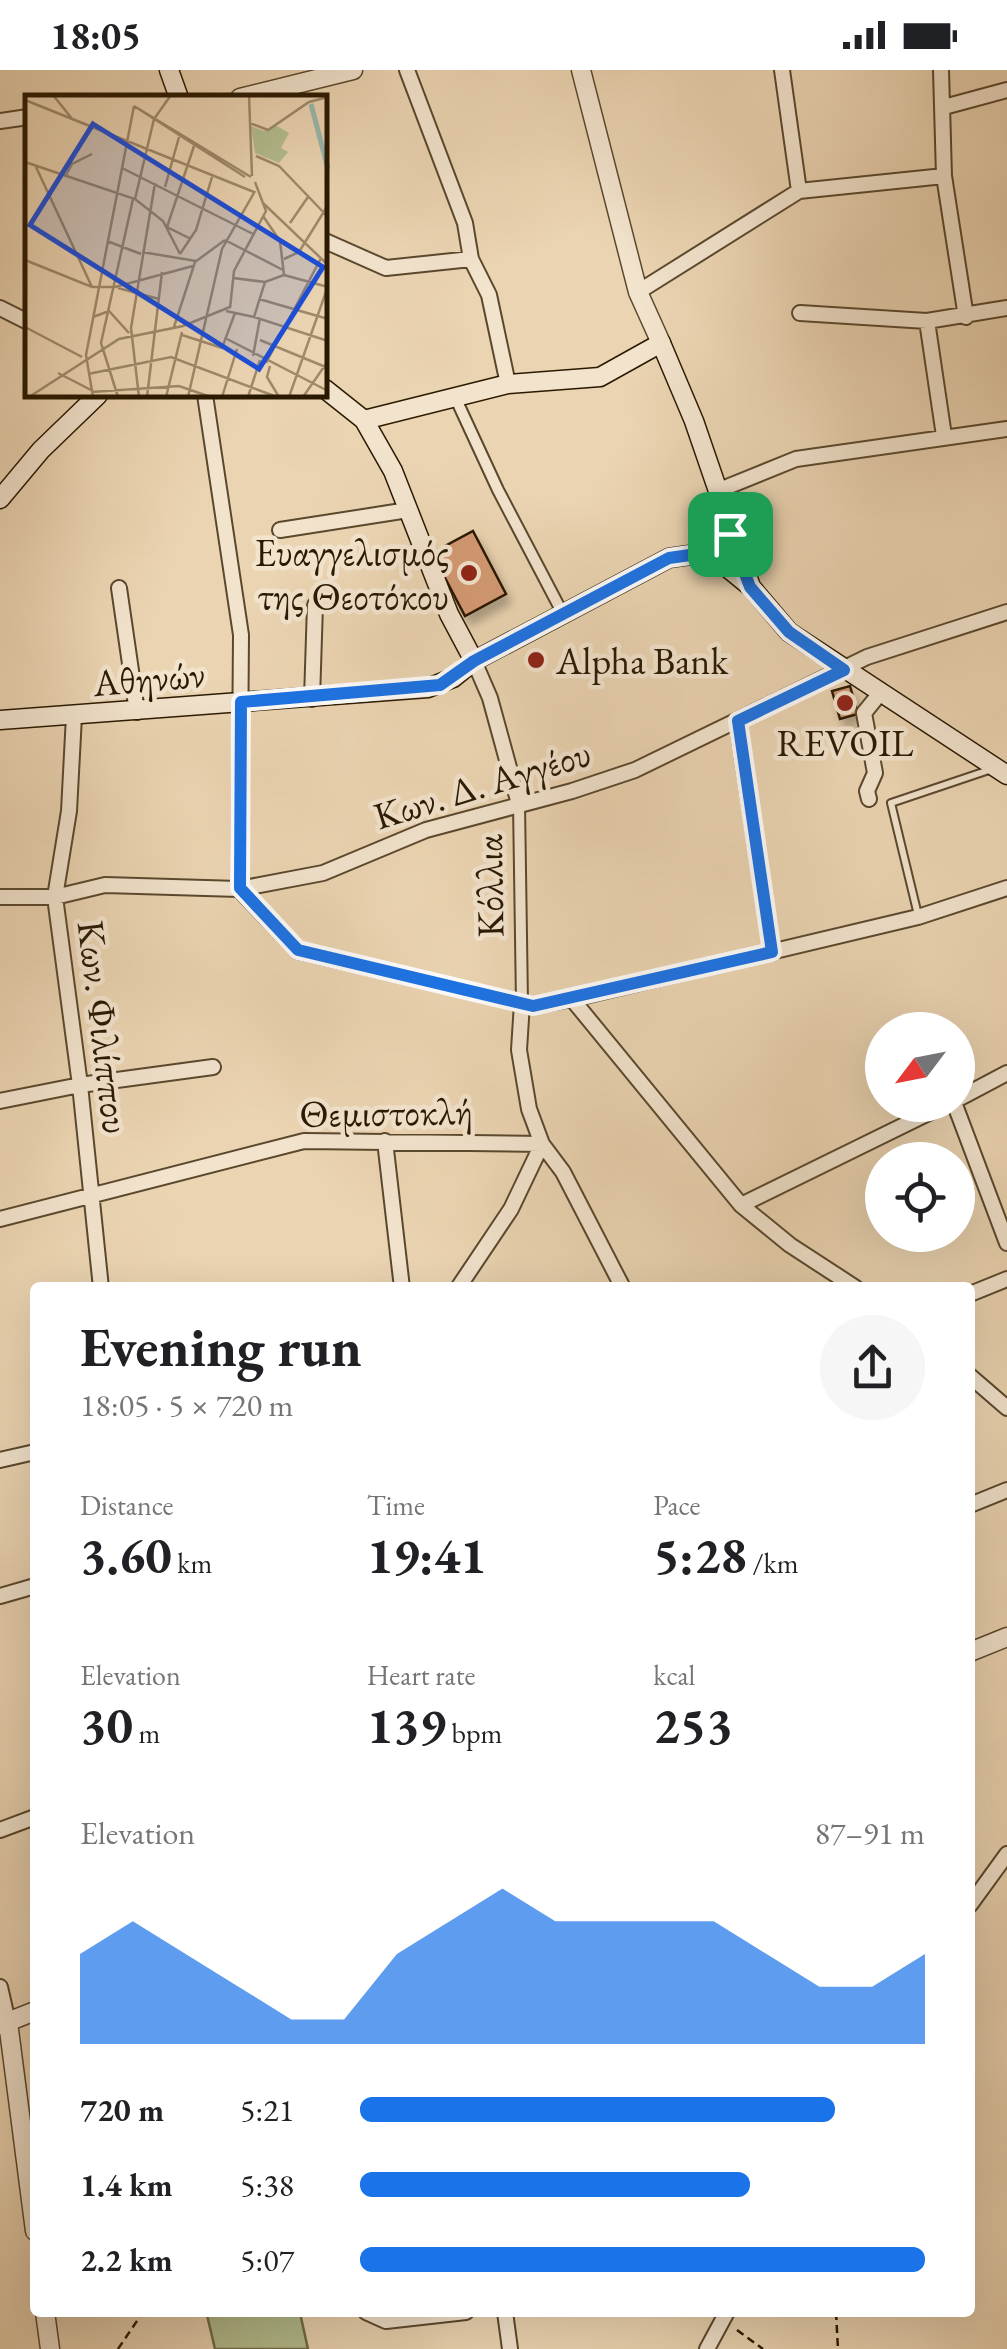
<!DOCTYPE html>
<html lang="en">
<head>
<meta charset="utf-8">
<style>
  body { margin:0; font-family:"EB Garamond",serif; background:#f6f6f6; color:#202124; height:100vh; display:flex; flex-direction:column; font-size:38px; white-space:nowrap }
  * { box-sizing:border-box; margin:0 }
  p { font-size:32px; color:#757577 }
  .icon { flex:none; width:55px; height:55px; fill:none; stroke:currentColor; stroke-width:2; stroke-linecap:round; stroke-linejoin:round }
  .map { position:relative; flex:1; overflow:hidden }
  .side { position:absolute; left:30px; top:1212px; width:945px; height:1035px; display:flex; flex-direction:column; background:#fff; border-radius:10px; box-shadow:0 10px 40px #0002 }
  .side>* { flex:none }
  .needle { width:65px; rotate:238deg }
  .tools { position:absolute; left:865px; top:942px; display:grid; gap:20px }
  .tools a { display:grid; place-items:center; width:110px; height:110px; border-radius:50%; background:#fff; box-shadow:0 10px 40px #0002; font-size:50px }
  .pin { position:absolute; display:grid; place-items:center; width:85px; height:85px; color:#fff; margin:-42px; border-radius:20px; box-shadow:0 5px 15px #0006 }
  .round { display:grid; place-items:center; flex:none; width:105px; height:105px; border-radius:52px; background:#f6f6f6 }
  .headline { display:flex; align-items:center; justify-content:space-between; height:170px; padding:0 50px }
  h1 { font-size:55px; font-weight:700; line-height:75px }
  .figures { display:grid; grid-template-columns:repeat(3,1fr); gap:15px; height:170px; padding:10px 50px }
  .figures div { display:grid; align-content:center }
  .figures b { font-size:50px; font-weight:700 }
  .figures small { font-size:28px; font-weight:400 }
  .figures p { font-size:28px }
  .chart { height:280px; padding:20px 50px }
  .chart p { display:flex; justify-content:space-between }
  .chart svg { width:100%; height:180px; margin-top:10px; fill:#1a73e8; opacity:.7 }
  ul { padding:0 50px; list-style:none; font-size:32px }
  li { display:grid; grid-template-columns:160px 120px 1fr; align-items:center; height:75px }
  li i { height:25px; border-radius:12px; background:#1a73e8 }
  .status { display:flex; justify-content:space-between; align-items:center; height:70px; padding:0 50px; background:#fff; direction:ltr }
  .status svg { height:28px; fill:currentColor }
  .map>svg:first-child { display:block }
</style>
</head>
<body>
<div class="status"><b>18:05</b><svg viewBox="0 0 49 12"><path d="M0 12V9h3v3zM5 12V6h3v6zM10 12V3h3v9zM15 12V0h3v12zM26 1h20v11H26zM47 4h2v5h-2z"/></svg></div>
<div class="map">
<svg width="1007" height="2279" viewBox="0 0 1007 2279">
  <defs>
    <filter id="shadow"><feDropShadow dx="5" dy="9" stdDeviation="5" flood-color="#0004"/></filter>
  </defs>
  <rect width="100%" height="100%" fill="#ebd4b2"/>
  <filter id="stains"><feTurbulence type="fractalNoise" baseFrequency=".002" numOctaves="4"/><feColorMatrix values="0 0 0 0 .2 0 0 0 0 .09 0 0 0 0 .02 0 0 0 .5 -.17"/></filter>
  <radialGradient id="worn" r=".72"><stop offset=".6" stop-color="#630" stop-opacity="0"/><stop offset="1" stop-color="#630" stop-opacity=".3"/></radialGradient>
  <!-- green -->
  <path fill="#b3bd8f" stroke="#6e6b48" stroke-width="2.5" d="M 218,2242 L 300,2243 L 308,2279 L 215,2279 L 207,2245 Z"/>
  <!-- building -->
  <path fill="#d39973" stroke="#2a1901" stroke-width="2.5" filter="url(#shadow)" d="M 473,461 L 506,524 L 465,546 L 432,483 Z
    M 850,616 L 858,644 L 840,649 L 832,621 Z"/>
  <g fill="none" stroke-linecap="round" stroke-linejoin="round">
    <!-- service casing -->
    <g stroke="#5a482d" stroke-width="10">
      <path id="service" d="M 918,845 L 891,733 L 992,699"/>
    </g>
    <!-- pedestrian casing -->
    <g stroke="#5a482d" stroke-width="14">
      <path id="pedestrian" d="M 455,327 L 498,420 L 563,544
        M 519,734 L 522,933"/>
    </g>
    <!-- minor casing -->
    <g stroke="#5a482d" stroke-width="18">
      <path id="minor" d="M 407,0 L 465,153 L 471,189 L 489,225 L 508,314
        M 782,0 L 799,121
        M 941,0 L 944,106 L 966,247
        M 944,37 L 1007,20
        M 0,51 L 28,47
        M 325,171 L 386,198 L 471,189
        M 638,222 L 799,121 L 944,106
        M 0,238 L 28,252
        M 800,243 L 927,251
        M 205,325 L 241,565 L 239,819
        M 944,366 L 927,251 L 1007,238
        M 717,421 L 796,389 L 1007,359
        M 280,460 L 408,440
        M 119,518 L 137,642
        M 474,591 L 490,628 L 519,734
        M 312,629 L 315,535
        M 74,646 L 69,741 L 55,827 L 80,1015 L 101,1218
        M 737,651 L 772,883
        M 869,729 L 867,721 L 875,703 L 864,643 L 881,622
        M 239,819 L 298,881 L 533,936 L 572,929 L 918,847 L 1007,818
        M 0,827 L 55,827 L 105,815 L 239,819 L 323,803 L 426,760 L 572,721 L 635,700 L 867,587 L 1007,542
        M 572,929 L 741,1135 L 790,1175 L 856,1218
        M 522,933 L 519,980 L 529,1039 L 542,1074 L 563,1102 L 623,1218
        M 958,1029 L 1007,1003
        M 0,1031 L 80,1015 L 213,997
        M 955,1035 L 1007,1173
        M 385,1071 L 402,1218
        M 741,1135 L 945,1035
        M 0,1149 L 304,1071 L 542,1074
        M 458,1218 L 511,1139 L 542,1074
        M 970,1224 L 1007,1209
        M 970,1306 L 1007,1338
        M 0,1390 L 35,1382
        M 970,1435 L 1007,1420
        M 0,1526 L 35,1516
        M 0,1760 L 35,1747
        M 970,1835 L 1007,1784
        M 0,1917 L 8,1952
        M 366,2242 L 386,2251 L 466,2242
        M 505,2242 L 510,2279
        M 707,2279 L 727,2242"/>
    </g>
    <!-- tertiary casing -->
    <g stroke="#5a482d" stroke-width="21">
      <path id="tertiary" d="M 581,0 L 638,222 L 661,273
        M 240,28 L 353,0
        M 970,1582 L 1007,1567
        M 8,1952 L 35,2161
        M 0,1955 L 35,1941
        M 45,2242 L 50,2279"/>
    </g>
    <!-- secondary casing -->
    <g stroke="#2a1901" stroke-width="21">
      <path id="secondary" d="M 169,0 L 179,28
        M 325,319 L 364,350 L 393,401 L 449,544 L 474,591
        M 364,350 L 508,314 L 600,307 L 661,273 L 694,351 L 751,517
        M 0,429 L 41,380 L 98,325
        M 701,485 L 724,495 L 751,517 L 789,562 L 1007,705
        M 0,650 L 428,618 L 453,608 L 474,591 L 669,488 L 718,481 L 730,464"/>
    </g>
    <!-- path -->
    <path stroke="#2a1901" stroke-width="2.5" stroke-dasharray="8 5" stroke-linecap="butt" d="M 836,2242 L 838,2279
      M 737,2260 L 763,2279
      M 118,2279 L 143,2242"/>
    <!-- service -->
    <use href="#service" stroke="#f2e3cd" stroke-width="6"/>
    <!-- pedestrian -->
    <use href="#pedestrian" stroke="#f2e3cd" stroke-width="10"/>
    <!-- minor -->
    <use href="#minor" stroke="#f2e3cd" stroke-width="14"/>
    <!-- tertiary -->
    <use href="#tertiary" stroke="#f2e3cd" stroke-width="18"/>
    <!-- secondary -->
    <use href="#secondary" stroke="#f2e3cd" stroke-width="18"/>
  </g>
  <g fill="none" stroke-linecap="round" stroke-linejoin="round">
    <!-- route casing -->
    <g stroke="#fff" stroke-width="20">
      <path id="route" d="M 730,464 L 750,517 L 789,562 L 844,600 L 738,651 L 772,882 L 533,936 L 298,880 L 240,818 L 241,632 L 440,615 L 474,591 L 669,488 L 718,481 Z"/>
    </g>
    <!-- route -->
    <use href="#route" stroke="#1a73e8" stroke-width="12"/>
  </g>
  <!-- markers -->
  <g fill="#8f2418" stroke="#f2e3cd" stroke-width="4">
    <circle cx="469" cy="503" r="10"/>
    <circle cx="536" cy="590" r="10"/>
    <circle cx="845" cy="633" r="10"/>
  </g>
  <g text-anchor="middle" dominant-baseline="central" stroke-width="9" stroke-linejoin="round" paint-order="stroke">
    <!-- poi labels -->
    <g font-size="38" fill="#2a1901" stroke="#f2e3cd" text-anchor="end">
      <text x="449" y="481">Ευαγγελισμός<tspan x="449" dy="44">της Θεοτόκου</tspan></text>
      <text x="556" y="590" text-anchor="start">Alpha Bank</text>
      <text x="845" y="672" text-anchor="middle">REVOIL</text>
    </g>
    <!-- street labels -->
    <g font-size="38" fill="#2a1901" stroke="#f2e3cd">
      <text transform="translate(149 608) rotate(-5)">Αθηνών</text>
      <text transform="translate(482 714) rotate(-17)">Κων. Δ. Αγγέου</text>
      <text transform="translate(489 816) rotate(-91)">Κόλλια</text>
      <text transform="translate(104 957) rotate(83)">Κων. Φιλίππου</text>
      <text transform="translate(386 1042) rotate(-1)">Θεμιστοκλή</text>
    </g>
  </g>
  <!-- overview -->
  <g transform="translate(25 25)">
    <rect width="302" height="302" fill="#ebd4b2"/>
    <path d="M 250,30 L 264,38 L 256,53 L 263,57 L 254,68 L 230,58 L 226,31 L 239,36 Z" fill="#b3bd8f"/>
    <path fill="none" stroke="#98b8ad" stroke-width="5" d="M 286,9 L 303,74"/>
    <path fill="none" stroke="#9e896b" stroke-width="2.5" d="M 28,0 L 48,25M 224,0 L 227,81M 0,5 L 229,97M 109,11 L 226,82M 109,11 L 220,82M 225,28 L 243,35 L 284,7 L 303,2M 231,61 L 254,71 L 303,122M 0,67 L 110,104 L 138,126 L 155,159M 11,72 L 67,192M 97,73 L 228,139M 40,82 L 47,69 L 67,59M 140,92 L 154,42M 110,104 L 129,24 L 146,0M 238,108 L 303,170M 238,121 L 255,146 L 259,180M 265,128 L 283,102M 166,144 L 142,132 L 169,51M 200,145 L 258,175M 82,146 L 116,159M 117,157 L 171,166M 155,159 L 171,135 L 187,82M 259,164 L 274,157 L 303,110M 0,165 L 67,192 L 90,192 L 168,171M 259,180 L 303,192M 208,183 L 240,187 L 259,180M 93,193 L 134,204M 234,204 L 303,224M 205,213 L 209,176 L 241,116 L 230,87M 201,216 L 229,222 L 240,187M 68,222 L 84,216 L 104,238M 229,222 L 303,246M 0,232 L 57,262M 149,232 L 170,167 L 200,145M 157,240 L 197,253 L 210,218M 202,244 L 303,296M 235,245 L 303,273M 228,261 L 235,223M 241,268 L 296,163M 245,271 L 242,282 L 254,302M 33,278 L 66,295M 63,279 L 146,262 L 252,302M 66,297 L 154,291 L 186,302M 4,302 L 94,244 L 158,231 L 205,212M 68,302 L 61,260 L 109,11M 93,302 L 76,248 L 108,104M 114,302 L 106,233 L 130,88M 122,302 L 137,177M 141,302 L 157,237M 163,302 L 197,154 L 230,96M 197,302 L 212,254M 223,302 L 235,265M 264,302 L 303,191M 278,302 L 303,266"/>
    <path fill="#1d4ed8" fill-opacity="0.15" stroke="#1d4ed8" stroke-width="5" d="M 68,29 L 298,172 L 234,274 L 5,130 Z"/>
    <rect width="302" height="302" fill="none" stroke="#2a1901" stroke-width="5"/>
  </g>
  <rect width="100%" height="100%" filter="url(#stains)"/>
  <rect width="100%" height="100%" fill="url(#worn)"/>
</svg>
<div class="tools">
<a><svg class="needle" viewBox="-14 -14 28 28"><path d="M0-13l5 13h-10z" fill="#e53935"/><path d="M0 13l5-13h-10z" fill="#757577"/></svg></a>
<a><svg class="icon" aria-label="locate" viewBox="0 0 24 24"><circle cx="12" cy="12" r="6"/><path d="M12 2v4M12 18v4M2 12h4M18 12h4"/></svg></a>
</div>
<div class="pin" style="left:730px;top:464px;background:#1e9e55"><svg class="icon" aria-label="arrive" viewBox="0 0 24 24"><path d="M6 21V4h12l-3 4 3 4H6"/></svg></div>
<section class="side">
<div class="headline"><div><h1>Evening run</h1><p>18:05 · 5 × 720 m</p></div><a class="round"><svg class="icon" aria-label="share" viewBox="0 0 24 24"><path d="M12 15V3M7 8l5-5 5 5M5 13v7h14v-7"/></svg></a></div>
<div class="figures">
<div><p>Distance</p><b>3.60<small> km</small></b></div>
<div><p>Time</p><b>19:41</b></div>
<div><p>Pace</p><b>5:28<small> /km</small></b></div>
</div>
<div class="figures">
<div><p>Elevation</p><b>30<small> m</small></b></div>
<div><p>Heart rate</p><b>139<small> bpm</small></b></div>
<div><p>kcal</p><b>253</b></div>
</div>
<div class="chart"><p><span>Elevation</span>87–91 m</p>
<svg viewBox="0 0 160 44" preserveAspectRatio="none"><path d="M0 44V22L10 14L20 22L30 30L40 38L50 38L60 22L70 14L80 6L90 14L100 14L110 14L120 14L130 22L140 30L150 30L160 22V44z"/></svg>
</div>
<ul>
<li><b>720 m</b>5:21<i style="width:84%"></i></li>
<li><b>1.4 km</b>5:38<i style="width:69%"></i></li>
<li><b>2.2 km</b>5:07<i style="width:100%"></i></li>
</ul>
</section>
</div>
</body>
</html>
